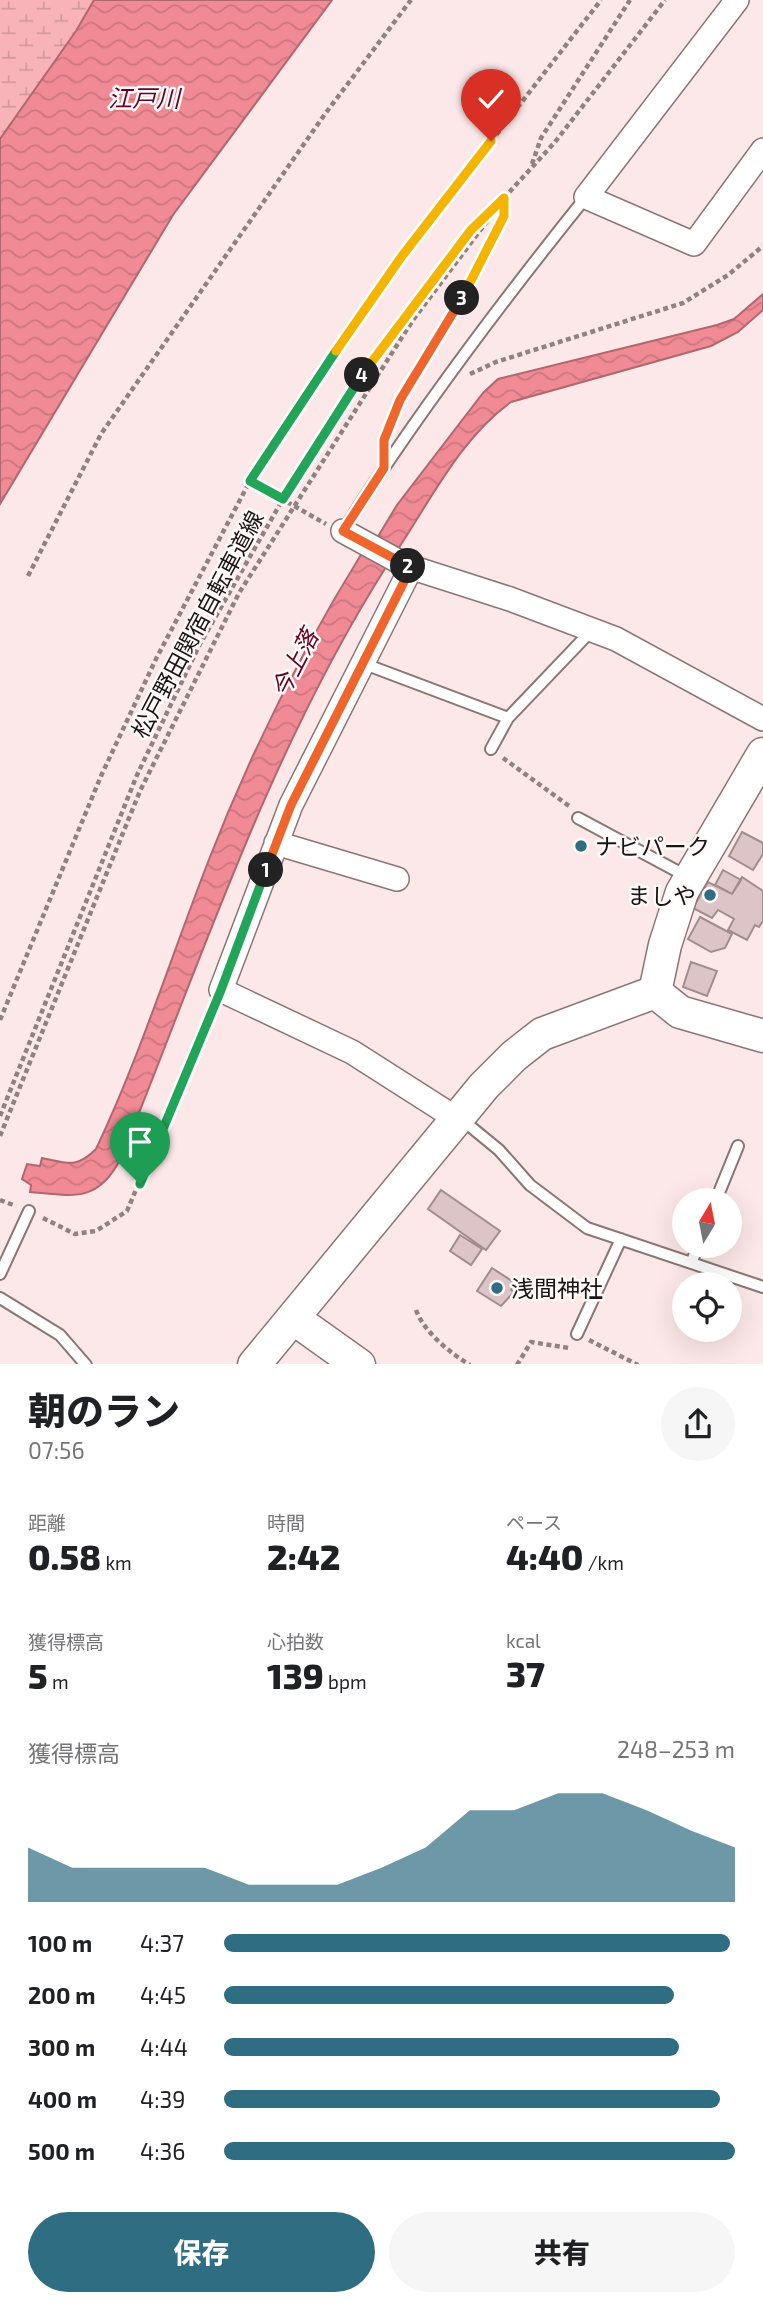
<!DOCTYPE html>
<html lang="ja">
<head>
<meta charset="utf-8">
<style>
  body { margin:0; font-family:"Exo 2","Noto Sans JP",sans-serif; background:#f6f6f6; color:#202124; height:100vh; display:flex; flex-direction:column; font-size:26px; white-space:nowrap }
  * { box-sizing:border-box; margin:0 }
  p { font-size:23px; color:#757577 }
  .icon { flex:none; width:38px; height:38px; fill:none; stroke:currentColor; stroke-width:2; stroke-linecap:round; stroke-linejoin:round }
  .map { position:relative; height:1364px; overflow:hidden }
  .side { display:flex; flex-direction:column; background:#fff; flex:1 }
  .side>* { flex:none }
  .needle { width:46px; rotate:10deg }
  .tools { position:absolute; left:672px; top:1188px; display:grid; gap:14px }
  .tools a { display:grid; place-items:center; width:70px; height:70px; border-radius:50%; background:#fff; box-shadow:0 7px 28px #0002; font-size:35px }
  .pin { position:absolute; display:grid; place-items:center; width:60px; height:60px; color:#fff; margin:-72px -30px; border-radius:50% 50% 50% 0; rotate:-45deg; box-shadow:0 0 7px #0007 }
  .pin .icon { rotate:45deg }
  .km { position:absolute; width:35px; height:35px; margin:-18px; border-radius:50%; background:#222; color:#fff; font-size:19px; line-height:35px; text-align:center }
  .round { display:grid; place-items:center; flex:none; width:74px; height:74px; border-radius:37px; background:#f6f6f6 }
  .head { display:flex; align-items:center; justify-content:space-between; height:119px; padding:0 28px }
  h1 { font-size:38px; font-weight:800; line-height:52px }
  .metrics { display:grid; grid-template-columns:repeat(3,1fr); gap:10px; height:119px; padding:7px 28px }
  .metrics div { display:grid; align-content:center }
  .metrics b { font-size:35px; font-weight:800 }
  .metrics small { font-size:19px; font-weight:400 }
  .metrics p { font-size:19px }
  .chart { height:196px; padding:14px 28px }
  .chart p { display:flex; justify-content:space-between }
  .chart svg { width:100%; height:126px; margin-top:7px; fill:#2f6d83; opacity:.7 }
  .button { display:flex; gap:14px; margin-top:auto; padding:14px 28px }
  .button a { flex:1; height:80px; border-radius:42px; background:#2f6d83; color:#fff; font-size:28px; font-weight:800; line-height:80px; text-align:center }
  .button a+a { background:#f6f6f6; color:#202124 }
  ul { padding:0 28px; list-style:none; font-size:23px }
  li { display:grid; grid-template-columns:112px 84px 1fr; align-items:center; height:52px }
  li i { height:18px; border-radius:9px; background:#2f6d83 }
  .map>svg:first-child { display:block }
</style>
</head>
<body>
<div class="map">
<svg width="763" height="1365" viewBox="0 0 763 1365">
  <defs>
    <pattern id="wetland-marsh" width="20" height="14" patternUnits="userSpaceOnUse" patternTransform="scale(1.75)"><rect width="20" height="14" fill="#f7b3b8"/><path d="M1 5h8M5 5V1M11 12h8M15 12V8" fill="none" stroke="#d3999d"/></pattern>
    <pattern id="water-waves" width="16" height="10" patternUnits="userSpaceOnUse" patternTransform="scale(1.75)"><rect width="16" height="10" fill="#f08a95"/><path d="M0 5q4-4 8 0t8 0" fill="none" stroke="#cd7680"/></pattern>
  </defs>
  <rect width="100%" height="100%" fill="#fde8e9"/>
  <!-- wetland -->
  <path fill="url(#wetland-marsh)" d="M 0,0 L 94,0 L 76,31 L 0,139 Z"/>
  <!-- water -->
  <path fill="url(#water-waves)" stroke="#b0676e" stroke-width="2" d="M 94,0 L 332,0 L 173,215 L 0,504 L 0,139 L 76,31 Z
    M 763,294 L 763,310 L 738,332 L 711,346 L 511,402 C 462,437 431,499 398,549 L 377,538 L 397,505 L 483,393 L 498,379 L 717,325 L 734,319 Z
    M 362,553 L 386,567 C 270,750 202,958 121,1158 C 98,1203 74,1196 30,1192 L 31,1185 L 22,1179 L 27,1164 L 40,1166 L 42,1158 C 68,1163 76,1169 96,1149 C 140,1056 171,957 208,862 C 249,756 302,650 362,553 Z"/>
  <!-- building -->
  <path fill="#ddc4c6" stroke="#a38c8e" stroke-width="2" d="M 742,832 L 763,843 L 763,854 L 753,870 L 729,856 Z
    M 723,870 L 741,880 L 732,894 L 715,885 Z
    M 742,877 L 763,891 L 763,921 L 759,927 L 755,925 L 747,940 L 728,930 L 734,919 L 718,910 L 712,918 L 693,908 L 708,882 L 732,894 Z
    M 700,917 L 732,934 L 725,948 L 711,952 L 688,939 Z
    M 691,962 L 717,971 L 707,996 L 683,987 Z
    M 441,1190 L 500,1231 L 486,1250 L 428,1209 Z
    M 460,1235 L 482,1249 L 471,1265 L 450,1251 Z
    M 492,1268 L 515,1283 L 511,1290 L 514,1292 L 501,1306 L 477,1291 Z"/>
  <g fill="none" stroke-linecap="round" stroke-linejoin="round">
    <!-- lane casing -->
    <g stroke="#8c7577" stroke-width="14">
      <path id="lane" d="M 343,531 C 416,415 500,304 586,197
        M 362,663 L 508,718 L 592,630
        M 491,749 L 508,718
        M 578,818 L 688,877
        M 460,1118 L 499,1150 L 530,1185 L 587,1228 L 763,1287
        M 716,1200 L 738,1146
        M 692,1261 L 698,1246
        M 0,1274 L 29,1211
        M 0,1298 L 60,1335 L 86,1365
        M 577,1334 L 621,1239"/>
    </g>
    <!-- street casing -->
    <g stroke="#8c7577" stroke-width="26">
      <path id="street" d="M 737,0 L 586,197 L 694,244 L 763,150
        M 343,531 L 407,566 L 510,599 L 616,639 L 763,719
        M 411,568 L 291,805 L 221,990 L 352,1052 L 457,1119
        M 276,843 L 397,879"/>
    </g>
    <!-- secondary casing -->
    <g stroke="#8c7577" stroke-width="35">
      <path id="secondary" d="M 655,992 L 665,945 L 682,892 L 763,754
        M 655,992 L 680,1012 L 763,1036
        M 293,1318 L 359,1365
        M 254,1365 L 484,1086 L 514,1056 L 542,1034 L 655,992"/>
    </g>
    <!-- path -->
    <path stroke="#918282" stroke-width="4.5" stroke-dasharray="5 3.5" stroke-linecap="butt" d="M 532,164 L 541,138 L 630,0
      M 470,374 L 496,362 L 683,303 L 728,275 L 763,246
      M 387,432 L 400,400 L 496,234 L 504,216 L 504,198
      M 250,481 L 326,524
      M 28,576 L 101,434 L 325,114 L 411,0
      M 503,758 L 569,806
      M 0,1020 L 101,776 L 156,659 L 250,481 L 402,256 L 601,0
      M 0,1116 L 137,775 L 200,644 L 283,499 L 366,370 L 424,289 L 480,219 L 504,198 L 555,142 L 665,0
      M 0,1136 L 140,791 L 239,593 L 413,320 L 500,204
      M 0,1200 L 16,1206
      M 43,1218 L 75,1234 L 96,1231 L 127,1211 L 212,1009
      M 416,1310 C 424,1332 450,1353 470,1365
      M 589,1340 L 638,1365
      M 517,1365 L 531,1342 L 569,1348"/>
    <!-- lane -->
    <use href="#lane" stroke="#fff" stroke-width="10"/>
    <!-- street -->
    <use href="#street" stroke="#fff" stroke-width="23"/>
    <!-- secondary -->
    <use href="#secondary" stroke="#fff" stroke-width="32"/>
  </g>
  <g fill="none" stroke-linecap="round" stroke-linejoin="round">
    <!-- split-1 casing -->
    <g stroke="#fff" stroke-width="14">
      <path id="split-1" d="M 140,1184 L 221,990 L 266,870"/>
    </g>
    <!-- split-2 casing -->
    <g stroke="#fff" stroke-width="14">
      <path id="split-2" d="M 266,870 L 291,805 L 411,568 L 408,566"/>
    </g>
    <!-- split-3 casing -->
    <g stroke="#fff" stroke-width="14">
      <path id="split-3" d="M 408,566 L 343,531 L 384,468 L 384,440 L 400,400 L 462,298"/>
    </g>
    <!-- split-4 casing -->
    <g stroke="#fff" stroke-width="14">
      <path id="split-4" d="M 362,375 L 471,230 L 504,198 L 504,216 L 462,298"/>
    </g>
    <!-- split-5 casing -->
    <g stroke="#fff" stroke-width="14">
      <path id="split-5" d="M 336,351 L 250,481 L 283,499 L 362,375"/>
    </g>
    <!-- split-6 casing -->
    <g stroke="#fff" stroke-width="14">
      <path id="split-6" d="M 336,351 L 402,256 L 491,141"/>
    </g>
    <!-- split-1 -->
    <use href="#split-1" stroke="#22a559" stroke-width="9"/>
    <!-- split-2 -->
    <use href="#split-2" stroke="#f0652b" stroke-width="9"/>
    <!-- split-3 -->
    <use href="#split-3" stroke="#f0652b" stroke-width="9"/>
    <!-- split-4 -->
    <use href="#split-4" stroke="#f5b400" stroke-width="9"/>
    <!-- split-5 -->
    <use href="#split-5" stroke="#22a559" stroke-width="9"/>
    <!-- split-6 -->
    <use href="#split-6" stroke="#f5b400" stroke-width="9"/>
  </g>
  <!-- markers -->
  <g fill="#2f6d83" stroke="#fffafa" stroke-width="2.5">
    <circle cx="581" cy="846" r="7"/>
    <circle cx="710" cy="895" r="7"/>
    <circle cx="497" cy="1288" r="7"/>
  </g>
  <g text-anchor="middle" dominant-baseline="central" stroke-width="5" stroke-linejoin="round" paint-order="stroke">
    <!-- street labels -->
    <g font-size="23" fill="#1c1414" stroke="#fffafa">
      <text transform="translate(197 624) rotate(-62)">松戸野田関宿自転車道線</text>
    </g>
    <!-- poi labels -->
    <g font-size="23" fill="#1c1414" stroke="#fffafa" text-anchor="start">
      <text x="595" y="846">ナビパーク</text>
      <text x="696" y="895" text-anchor="end">ましや</text>
      <text x="511" y="1288">浅間神社</text>
    </g>
    <!-- water labels -->
    <g font-size="24" font-style="italic" fill="#61021e" stroke="#fffafa">
      <text x="144" y="97">江戸川</text>
      <text transform="translate(294 663) rotate(-63)">今上落</text>
    </g>
  </g>
</svg>
<div class="tools">
<a><svg class="needle" viewBox="-14 -14 28 28"><path d="M0-13l5 13h-10z" fill="#e53935"/><path d="M0 13l5-13h-10z" fill="#757577"/></svg></a>
<a><svg class="icon" aria-label="locate" viewBox="0 0 24 24"><circle cx="12" cy="12" r="6"/><path d="M12 2v4M12 18v4M2 12h4M18 12h4"/></svg></a>
</div>
<div class="pin" style="left:140px;top:1184px;background:#1e9e55"><svg class="icon" aria-label="arrive" viewBox="0 0 24 24"><path d="M6 21V4h12l-3 4 3 4H6"/></svg></div>
<div class="pin" style="left:491px;top:141px;background:#d93025"><svg class="icon" aria-label="check" viewBox="0 0 24 24"><path d="M5 12l5 5 9-10"/></svg></div>
<b class="km" style="left:266px;top:870px">1</b>
<b class="km" style="left:408px;top:566px">2</b>
<b class="km" style="left:462px;top:298px">3</b>
<b class="km" style="left:362px;top:375px">4</b>
</div>
<section class="side">
<div class="head"><div><h1>朝のラン</h1><p>07:56</p></div><a class="round"><svg class="icon" aria-label="share" viewBox="0 0 24 24"><path d="M12 15V3M7 8l5-5 5 5M5 13v7h14v-7"/></svg></a></div>
<div class="metrics">
<div><p>距離</p><b>0.58<small> km</small></b></div>
<div><p>時間</p><b>2:42</b></div>
<div><p>ペース</p><b>4:40<small> /km</small></b></div>
</div>
<div class="metrics">
<div><p>獲得標高</p><b>5<small> m</small></b></div>
<div><p>心拍数</p><b>139<small> bpm</small></b></div>
<div><p>kcal</p><b>37</b></div>
</div>
<div class="chart"><p><span>獲得標高</span>248–253 m</p>
<svg viewBox="0 0 160 44" preserveAspectRatio="none"><path d="M0 44V25L10 32L20 32L30 32L40 32L50 38L60 38L70 38L80 32L90 25L100 12L110 12L120 6L130 6L140 12L150 19L160 25V44z"/></svg>
</div>
<ul>
<li><b>100 m</b>4:37<i style="width:99%"></i></li>
<li><b>200 m</b>4:45<i style="width:88%"></i></li>
<li><b>300 m</b>4:44<i style="width:89%"></i></li>
<li><b>400 m</b>4:39<i style="width:97%"></i></li>
<li><b>500 m</b>4:36<i style="width:100%"></i></li>
</ul>
<div class="button"><a>保存</a><a>共有</a></div>
</section>
</body>
</html>
